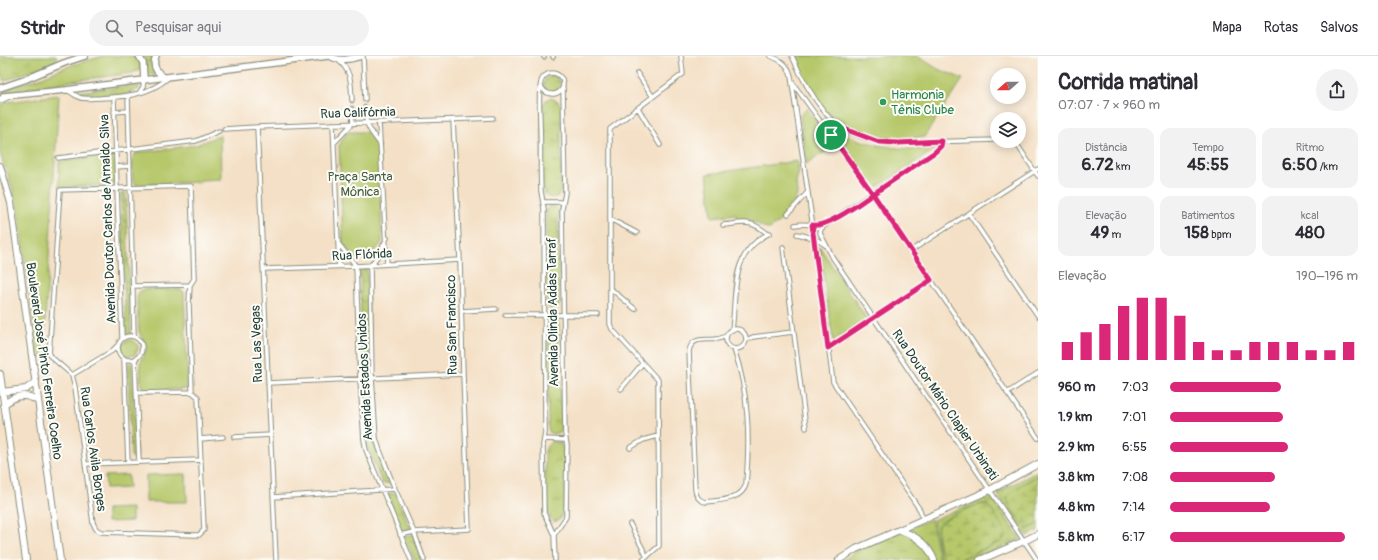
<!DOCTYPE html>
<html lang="pt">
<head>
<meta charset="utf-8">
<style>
  body { margin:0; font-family:Pangolin,sans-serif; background:#f2f2f3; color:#2b2b33; height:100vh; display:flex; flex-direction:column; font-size:15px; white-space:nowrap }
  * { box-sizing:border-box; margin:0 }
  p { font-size:13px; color:#7c7c81 }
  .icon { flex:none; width:22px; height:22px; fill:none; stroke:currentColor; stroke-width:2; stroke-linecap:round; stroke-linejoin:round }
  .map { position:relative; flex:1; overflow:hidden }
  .drawer { display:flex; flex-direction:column; background:#fff; width:340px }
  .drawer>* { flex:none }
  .needle { width:26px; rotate:249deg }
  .fabs { position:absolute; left:990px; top:12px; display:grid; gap:8px }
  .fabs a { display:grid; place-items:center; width:36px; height:36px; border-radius:50%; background:#fff; box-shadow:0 2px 10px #0003; font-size:20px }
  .pin { position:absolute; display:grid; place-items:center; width:34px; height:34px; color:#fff; margin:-17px; border:2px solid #fff; border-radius:50%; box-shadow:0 1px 4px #0007 }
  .round { display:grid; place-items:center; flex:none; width:42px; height:42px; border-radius:21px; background:#f2f2f3 }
  .summary { display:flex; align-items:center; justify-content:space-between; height:68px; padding:0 20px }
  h1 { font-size:22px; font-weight:700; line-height:30px }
  .metrics { display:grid; grid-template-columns:repeat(3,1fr); gap:6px; height:68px; padding:4px 20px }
  .metrics div { display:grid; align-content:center; border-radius:10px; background:#f2f2f3; text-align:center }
  .metrics b { font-size:17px; font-weight:700 }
  .metrics small { font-size:11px; font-weight:400 }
  .metrics p { font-size:11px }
  .chart { height:112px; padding:8px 20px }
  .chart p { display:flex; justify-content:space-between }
  .chart svg { width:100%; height:72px; margin-top:4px; stroke:#db2777; stroke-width:6 }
  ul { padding:0 20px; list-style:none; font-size:13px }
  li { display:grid; grid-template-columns:64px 48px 1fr; align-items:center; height:30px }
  li i { height:10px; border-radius:5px; background:#db2777 }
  header { display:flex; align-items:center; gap:24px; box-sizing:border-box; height:56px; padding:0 20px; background:#fff; border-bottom:1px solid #e1e1e2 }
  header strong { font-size:19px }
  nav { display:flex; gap:22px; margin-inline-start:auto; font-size:14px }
  .search { width:280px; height:36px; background:#f2f2f3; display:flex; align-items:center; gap:10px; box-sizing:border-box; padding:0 14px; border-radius:22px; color:#7c7c81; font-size:15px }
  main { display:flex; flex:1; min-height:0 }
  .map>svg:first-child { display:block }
</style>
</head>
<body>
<header>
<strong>Stridr</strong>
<div class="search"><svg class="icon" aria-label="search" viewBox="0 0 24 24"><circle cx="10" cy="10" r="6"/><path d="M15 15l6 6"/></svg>Pesquisar aqui</div>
<nav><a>Mapa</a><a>Rotas</a><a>Salvos</a></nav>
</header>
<main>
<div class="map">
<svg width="1038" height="504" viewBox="0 0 1038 504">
  <defs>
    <pattern id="grass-tufts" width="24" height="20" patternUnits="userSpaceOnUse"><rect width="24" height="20" fill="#b6c86b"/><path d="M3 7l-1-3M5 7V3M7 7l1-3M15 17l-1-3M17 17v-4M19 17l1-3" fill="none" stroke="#93a459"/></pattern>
    <pattern id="wetland-marsh" width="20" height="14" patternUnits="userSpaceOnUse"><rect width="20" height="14" fill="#b6c86b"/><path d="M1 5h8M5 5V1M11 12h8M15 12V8" fill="none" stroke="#93a459"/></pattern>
  </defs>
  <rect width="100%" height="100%" fill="#fdfcf7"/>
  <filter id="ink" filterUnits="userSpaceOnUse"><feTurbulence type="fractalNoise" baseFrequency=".025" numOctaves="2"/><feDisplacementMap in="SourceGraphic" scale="8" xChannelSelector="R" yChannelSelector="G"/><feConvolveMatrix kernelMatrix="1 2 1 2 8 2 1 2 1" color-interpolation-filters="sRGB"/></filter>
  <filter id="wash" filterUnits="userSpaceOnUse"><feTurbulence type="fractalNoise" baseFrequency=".012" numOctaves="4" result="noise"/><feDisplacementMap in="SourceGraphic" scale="16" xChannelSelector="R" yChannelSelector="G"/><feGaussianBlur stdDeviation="0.9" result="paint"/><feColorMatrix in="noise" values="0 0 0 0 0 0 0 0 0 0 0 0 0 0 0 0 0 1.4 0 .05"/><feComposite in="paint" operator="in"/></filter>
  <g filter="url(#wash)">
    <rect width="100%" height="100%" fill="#f4e0c6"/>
    <!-- grass -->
    <path fill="url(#grass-tufts)" stroke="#6a8250" d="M 0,0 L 57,0 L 55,6 L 4,25 L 0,14 L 0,6 L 2,5 Z
      M 143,0 L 153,0 L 158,18 L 146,19 C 147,12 146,6 143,0 Z
      M544 28a8 8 0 1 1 16 0a8 8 0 1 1-16 0Z
      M 137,29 L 139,30 L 139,33 L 129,36 L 126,39 L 82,40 L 75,36 Z
      M 551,42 L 558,45 L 561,51 L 561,134 L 558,140 C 553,142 548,143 545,138 C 540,129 542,65 542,51 L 546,44 Z
      M 122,137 L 125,137 L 126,139 L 131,278 L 129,279 L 126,277 L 121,139 Z
      M 552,149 L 556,151 L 558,154 L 559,248 L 558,251 L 553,253 L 549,252 L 547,248 L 546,156 L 548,151 Z
      M 360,214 L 367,214 L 371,321 L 362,321 Z
      M 553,264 L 558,266 L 559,269 L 561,373 L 559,376 L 554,378 L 550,377 L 548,372 L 548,269 L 549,266 Z
      M122 292a8 8 0 1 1 16 0a8 8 0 1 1-16 0Z
      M 130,306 L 132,308 L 136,400 L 133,402 L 131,400 L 128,308 Z
      M 371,324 L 374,389 L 392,428 L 382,427 L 367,390 L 364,325 Z
      M 552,385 L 560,387 L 564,393 L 565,440 L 563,454 L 560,463 L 555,466 L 550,462 C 542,441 546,417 545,395 L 547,390 Z
      M 1038,415 L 1038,419 L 1012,435 L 1023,469 L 1028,473 L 1038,468 L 1038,475 L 1026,480 L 997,437 Z
      M 395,437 L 411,473 L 400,475 L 387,438 Z
      M 990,439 L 1021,483 L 971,504 L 958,504 L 1000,486 L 1005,477 L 987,448 C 976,446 947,461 938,469 C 936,479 940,495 944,504 L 940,504 L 933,464 Z
      M 931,463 L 939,504 L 844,504 L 859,493 Z
      M 413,478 L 421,504 L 415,504 L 403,481 Z"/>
    <!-- wetland -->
    <path fill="url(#wetland-marsh)" stroke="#6a8250" d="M 1038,419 L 1038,468 L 1028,473 C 1021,470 1007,449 1007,441 L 1012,435 Z
      M 985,448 C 992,451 1003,472 1006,480 L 1000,486 L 958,504 L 944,504 C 940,495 936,479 938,469 C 948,460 972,449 985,448 Z"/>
    <!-- park -->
    <path fill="#b6c86b" stroke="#6a8250" d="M 103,0 L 134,0 L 138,1 L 141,8 L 139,14 L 132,17 L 72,25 L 0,37 L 0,35 L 40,22 L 63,12 Z
      M 796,0 L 917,0 L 938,13 L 963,23 L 924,81 L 899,83 L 878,81 L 867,78 L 840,68 L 827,56 L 811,36 L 800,15 Z
      M 59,39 L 43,300 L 38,302 L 19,160 L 12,130 L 0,98 L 0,50 L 7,46 Z
      M 807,52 L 833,90 L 807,108 L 800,60 Z
      M 838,75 C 870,91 902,95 937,92 L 874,133 L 836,79 Z
      M 347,76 L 367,76 L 379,90 L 382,186 L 370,202 L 354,202 L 343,187 L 339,90 Z
      M 220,79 L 221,123 L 200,124 L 198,126 L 137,129 L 133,127 L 132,104 L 136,97 L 196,89 Z
      M 109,99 L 112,100 C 116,106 116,123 113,129 L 59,131 L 59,106 Z
      M 797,105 L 799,116 L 796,125 L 797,139 L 794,146 L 783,157 L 785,159 L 781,162 L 782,163 L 770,173 L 767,173 L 751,164 L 737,165 L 736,158 L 712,161 L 707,118 Z
      M 819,190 L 867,263 L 833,285 Z
      M 144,233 L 179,233 L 184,236 L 188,328 L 185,333 L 147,335 L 141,330 L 140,307 L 144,299 L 146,293 L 145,287 L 139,276 L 137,242 L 139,236 Z
      M 186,418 L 187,446 L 146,446 L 146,419 Z
      M 128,419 L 129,432 L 106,433 L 105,420 Z
      M 132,452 L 132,465 L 107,466 L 107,453 Z"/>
  </g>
  <g filter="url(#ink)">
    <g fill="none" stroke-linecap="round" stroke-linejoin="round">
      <!-- minor-tunnel -->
      <path stroke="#c9bfa9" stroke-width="3.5" stroke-dasharray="3.5 2" stroke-linecap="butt" d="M 365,43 L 365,52
        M 352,44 L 352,53"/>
      <!-- minor casing -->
      <g stroke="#8a8e7d" stroke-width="5.5">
        <path id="minor" d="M 363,0 L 365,43
          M 544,0 L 544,1
          M 553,0 L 553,1
          M 770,0 C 781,4 788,8 791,20 L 815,185 L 833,326 L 920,454 L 922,460 L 922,464
          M 792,0 C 801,21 812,41 827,59 C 830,62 834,67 838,70 C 852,79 872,85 888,87 L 997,84
          M 338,4 C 352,15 351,28 352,44
          M 637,17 L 653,41
          M 792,26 L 873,138 L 1038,382
          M 541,30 C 548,45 568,37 562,23 C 560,20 556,17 552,17 C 547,17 542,21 541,26 C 538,39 540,54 540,68 C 541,91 540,113 541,135 C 542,141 543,147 544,153 L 545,377 L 543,389 L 544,457 L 554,479 L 555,504
          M 67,34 C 72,37 76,40 81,42 C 87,43 94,42 100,42 C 124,41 149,39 168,22
          M 139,37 L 143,31 L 144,23
          M 128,40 L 134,280
          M 114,42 L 122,282
          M 365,52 C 366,71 369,73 380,88
          M 638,52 L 660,89
          M 114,56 L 127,55
          M 379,67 L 387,208
          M 333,68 L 339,210
          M 257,71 L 276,504
          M 224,73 L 257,71 L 493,62
          M 831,79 L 839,71
          M 942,85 L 941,90 L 935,96 L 829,166 L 821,173 L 820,177 L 833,202 L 1037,504
          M 1013,85 L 1016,87 L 1038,120
          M 334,87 L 353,67 L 352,53
          M 58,102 L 196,85 L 219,75
          M 116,111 L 129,110
          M 191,130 L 194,223 L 190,229 L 189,248 L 192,336 L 198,341 L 204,474 L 199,479 L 196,479 L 101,476 L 96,473 L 93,467 L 75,331 L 72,319 L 49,299 L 60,134 Z
          M 543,146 L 563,146
          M 788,158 L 807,137
          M 969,158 L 1038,260
          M 610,163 L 637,177
          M 723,169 C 745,167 750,163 768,178
          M 795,169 C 806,166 815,172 826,167
          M 797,178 C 804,179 820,184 825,189
          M 387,182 L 377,201 L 370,210 L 372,322 L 376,382 L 379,392 L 395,433 L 414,476 L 424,504
          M 338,187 L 356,210 L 360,323 L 364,384 L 366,394 L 411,504
          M 783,191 L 806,372
          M 912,194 L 1038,113
          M 264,213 L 356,210 L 460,204
          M 133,230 L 190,229
          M 611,233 L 635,253
          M 462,255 L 496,253
          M 505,259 L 598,259
          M726 283a10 10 0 1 1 20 0a10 10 0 1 1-20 0Z
          M 732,274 C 737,237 729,196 770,177
          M118 292a12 12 0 1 1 24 0a12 12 0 1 1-24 0Z
          M 726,280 C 723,281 720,283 717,283 C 705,285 692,280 689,295 L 695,433 C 696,441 699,445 706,446 C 721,444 742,444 746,428 C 750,382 749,337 734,293
          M 746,284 L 753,281 L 793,276
          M 828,292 L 931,224
          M 124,303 L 128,406
          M 135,303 L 139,406
          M 72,319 L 112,295 L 118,289
          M 268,327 L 463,318
          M 621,333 L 642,308
          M 137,337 L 192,336
          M 1007,337 L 1038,317
          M 234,381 L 271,379
          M 200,383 L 223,381
          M 544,383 L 566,384
          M 630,392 L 643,384 L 658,380
          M 86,408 L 201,404
          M 273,441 L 395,433
          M 630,468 L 647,501
          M 400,479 L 414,476 L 469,473 L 463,318 L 460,204 L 453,64
          M 554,479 L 566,461 L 567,389 L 565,378 L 562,153 L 565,137 L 563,32
          M 643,504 L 659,490 L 658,324 L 612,273 L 610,268 L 610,73 L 683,18 L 681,0"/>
      </g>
      <!-- secondary casing -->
      <g stroke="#8a8e7d" stroke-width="8">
        <path id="secondary" d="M 139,0 L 143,7 L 144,23
          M 156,0 C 152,9 156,16 164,21
          M 330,0 C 339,6 351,3 361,0
          M 0,32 L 24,24 L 64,7 L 85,0
          M 4,40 L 66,34 L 328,0"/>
      </g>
      <!-- primary casing -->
      <g stroke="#8a8e7d" stroke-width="8">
        <path id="primary" d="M 0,44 L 8,40
          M 0,110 L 11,147 L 60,504
          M 0,318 L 26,504
          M 2,336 L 26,333 L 36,326
          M 4,349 C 14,339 26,337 38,345
          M 899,474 C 915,479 928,488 934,504
          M 839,504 L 856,493 L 990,434 L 1038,408
          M 980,504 L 1024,485 L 1038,478"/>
      </g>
      <!-- minor -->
      <use href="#minor" stroke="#fff" stroke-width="3.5"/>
      <!-- secondary -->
      <use href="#secondary" stroke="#fff" stroke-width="5.5"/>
      <!-- primary -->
      <use href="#primary" stroke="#fff" stroke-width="6"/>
    </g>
  </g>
  <g fill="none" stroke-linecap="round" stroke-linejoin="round" filter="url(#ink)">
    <!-- route casing -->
    <g stroke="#fff" stroke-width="8">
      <path id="route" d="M 831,79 L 873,138 C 860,147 827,172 812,169 L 828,292 L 931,224 L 873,138 L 935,96 L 941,90 L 942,85 L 898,87 L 879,86 L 839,71 L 831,79"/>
    </g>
    <!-- route -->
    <use href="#route" stroke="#db2777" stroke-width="5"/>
  </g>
  <!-- markers -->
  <circle fill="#2e9e5b" stroke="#fdfcf7" stroke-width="1.5" cx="883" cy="46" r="4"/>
  <g text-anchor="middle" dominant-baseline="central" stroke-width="4" stroke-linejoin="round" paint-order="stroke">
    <!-- leisure labels -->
    <g font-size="13" fill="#27864d" stroke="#fdfcf7" text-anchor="start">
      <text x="891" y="39">Harmonia<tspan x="891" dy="15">Tênis Clube</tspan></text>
    </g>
    <!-- street labels -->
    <g font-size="13" fill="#1f3d34" stroke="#fdfcf7">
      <text transform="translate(358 57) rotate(-2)">Rua Califórnia</text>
      <text transform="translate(108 163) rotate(-92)">Avenida Doutor Carlos de Arnaldo Silva</text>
      <text transform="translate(362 199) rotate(-3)">Rua Flórida</text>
      <text transform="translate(553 256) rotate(-91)">Avenida Olinda Addas Tarraf</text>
      <text transform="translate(452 269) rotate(-91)">Rua San Francisco</text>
      <text transform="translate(257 288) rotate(-92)">Rua Las Vegas</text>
      <text transform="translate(44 305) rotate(82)">Boulevard José Pinto Ferreira Coelho</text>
      <text transform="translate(365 321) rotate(-93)">Avenida Estados Unidos</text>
      <text transform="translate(945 349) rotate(56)">Rua Doutor Mário Clapier Urbinati</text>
      <text transform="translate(93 393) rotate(82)">Rua Carlos Avila Borges</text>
    </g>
    <!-- park labels -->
    <g font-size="13" fill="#456042" stroke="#fdfcf7">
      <text x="360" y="121">Praça Santa<tspan x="360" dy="15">Mônica</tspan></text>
    </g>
  </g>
</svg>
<div class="fabs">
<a><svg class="needle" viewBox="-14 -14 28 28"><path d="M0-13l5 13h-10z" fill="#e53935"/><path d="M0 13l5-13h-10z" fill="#7c7c81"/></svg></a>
<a><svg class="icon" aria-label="layers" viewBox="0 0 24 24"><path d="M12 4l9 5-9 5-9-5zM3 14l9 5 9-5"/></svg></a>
</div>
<div class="pin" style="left:831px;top:79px;background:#1e9e55"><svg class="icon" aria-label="arrive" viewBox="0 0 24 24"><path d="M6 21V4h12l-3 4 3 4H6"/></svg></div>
</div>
<section class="drawer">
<div class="summary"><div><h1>Corrida matinal</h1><p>07:07 · 7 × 960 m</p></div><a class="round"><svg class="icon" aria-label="share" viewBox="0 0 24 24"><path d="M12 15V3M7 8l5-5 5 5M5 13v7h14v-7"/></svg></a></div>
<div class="metrics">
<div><p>Distância</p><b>6.72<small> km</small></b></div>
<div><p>Tempo</p><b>45:55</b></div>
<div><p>Ritmo</p><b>6:50<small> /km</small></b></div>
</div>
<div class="metrics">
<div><p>Elevação</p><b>49<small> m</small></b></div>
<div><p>Batimentos</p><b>158<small> bpm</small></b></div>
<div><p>kcal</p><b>480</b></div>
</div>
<div class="chart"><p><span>Elevação</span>190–196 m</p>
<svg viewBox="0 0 160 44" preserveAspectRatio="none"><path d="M5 44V33M15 44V27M25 44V22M35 44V11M45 44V6M55 44V6M65 44V17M75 44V33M85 44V38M95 44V38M105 44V33M115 44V33M125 44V33M135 44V38M145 44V38M155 44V33"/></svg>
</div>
<ul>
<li><b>960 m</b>7:03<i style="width:59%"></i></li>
<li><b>1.9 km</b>7:01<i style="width:60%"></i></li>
<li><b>2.9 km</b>6:55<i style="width:63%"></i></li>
<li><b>3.8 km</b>7:08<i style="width:56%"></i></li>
<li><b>4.8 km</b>7:14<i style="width:53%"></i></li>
<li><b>5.8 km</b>6:17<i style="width:93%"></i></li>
</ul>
</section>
</main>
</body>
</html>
